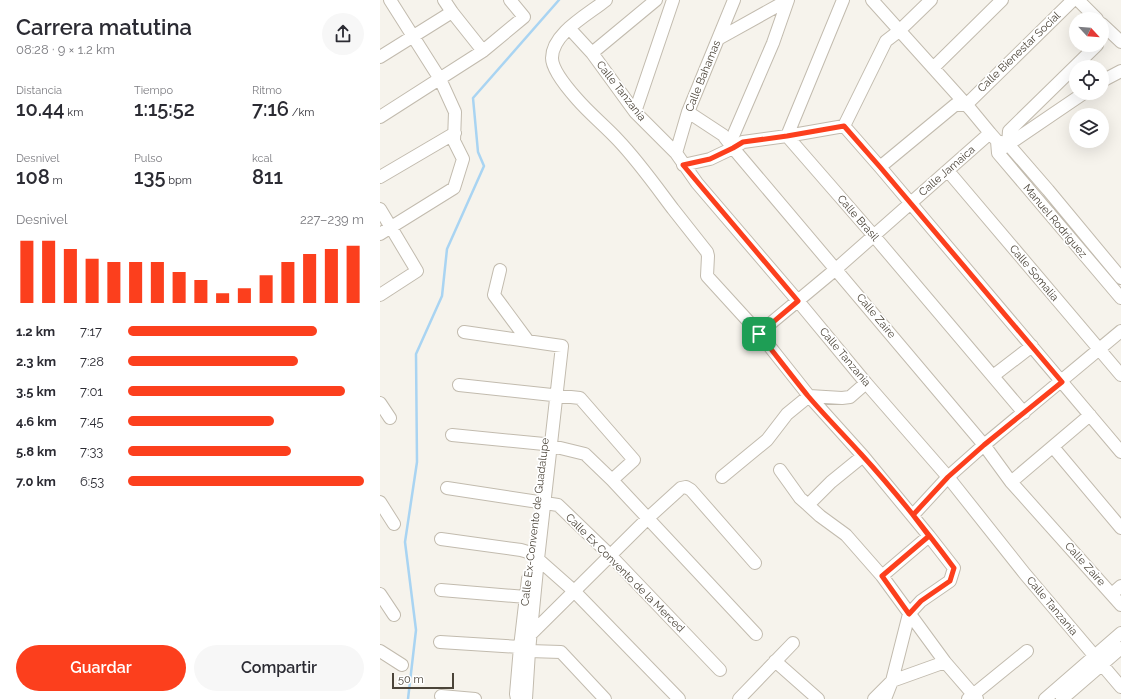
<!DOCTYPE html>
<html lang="es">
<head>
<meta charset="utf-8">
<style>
  body { margin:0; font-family:Raleway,sans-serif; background:#f7f7f7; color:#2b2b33; height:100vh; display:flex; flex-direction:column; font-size:15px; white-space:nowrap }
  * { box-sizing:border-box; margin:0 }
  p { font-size:13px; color:#7c7c81 }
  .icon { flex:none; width:22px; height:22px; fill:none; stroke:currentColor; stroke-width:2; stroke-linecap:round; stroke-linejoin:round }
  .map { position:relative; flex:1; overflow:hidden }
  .side { display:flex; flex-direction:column; background:#fff; width:380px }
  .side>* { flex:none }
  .needle { width:26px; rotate:116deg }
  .controls { position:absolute; left:689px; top:12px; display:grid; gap:8px }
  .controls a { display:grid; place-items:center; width:40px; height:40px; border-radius:50%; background:#fff; box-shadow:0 4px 16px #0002; font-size:20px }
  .scale { position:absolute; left:12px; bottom:10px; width:62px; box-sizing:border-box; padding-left:4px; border:2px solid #4b4439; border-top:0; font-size:11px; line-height:14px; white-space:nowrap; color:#4b4439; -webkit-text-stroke:3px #fff; paint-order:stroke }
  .pin { position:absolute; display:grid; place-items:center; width:34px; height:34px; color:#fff; margin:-17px; border-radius:8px; box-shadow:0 2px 6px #0006 }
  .round { display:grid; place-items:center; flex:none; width:42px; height:42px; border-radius:21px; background:#f7f7f7 }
  .overview { display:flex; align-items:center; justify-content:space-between; height:68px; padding:0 16px }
  h1 { font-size:22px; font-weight:600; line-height:30px }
  .metrics { display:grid; grid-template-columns:repeat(3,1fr); gap:6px; height:68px; padding:4px 16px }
  .metrics div { display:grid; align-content:center }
  .metrics b { font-size:20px; font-weight:600 }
  .metrics small { font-size:11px; font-weight:400 }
  .metrics p { font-size:11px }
  .chart { height:112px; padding:8px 16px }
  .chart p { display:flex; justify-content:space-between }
  .chart svg { width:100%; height:72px; margin-top:4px; stroke:#fc3f1d; stroke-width:6 }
  .primary-button { display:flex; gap:8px; margin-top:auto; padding:8px 16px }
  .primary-button a { flex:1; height:46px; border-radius:24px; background:#fc3f1d; color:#fff; font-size:16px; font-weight:600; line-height:46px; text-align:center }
  .primary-button a+a { background:#f7f7f7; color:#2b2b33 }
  ul { padding:0 16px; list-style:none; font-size:13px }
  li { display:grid; grid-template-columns:64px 48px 1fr; align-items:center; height:30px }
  li i { height:10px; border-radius:5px; background:#fc3f1d }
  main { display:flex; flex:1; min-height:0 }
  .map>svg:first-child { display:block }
</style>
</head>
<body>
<main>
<section class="side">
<div class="overview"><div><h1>Carrera matutina</h1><p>08:28 · 9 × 1.2 km</p></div><a class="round"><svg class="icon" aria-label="share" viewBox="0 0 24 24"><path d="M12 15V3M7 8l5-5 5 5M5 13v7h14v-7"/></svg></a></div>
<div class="metrics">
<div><p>Distancia</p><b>10.44<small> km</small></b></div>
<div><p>Tiempo</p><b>1:15:52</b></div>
<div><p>Ritmo</p><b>7:16<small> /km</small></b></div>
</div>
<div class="metrics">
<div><p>Desnivel</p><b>108<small> m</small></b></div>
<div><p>Pulso</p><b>135<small> bpm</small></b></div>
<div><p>kcal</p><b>811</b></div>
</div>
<div class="chart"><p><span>Desnivel</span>227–239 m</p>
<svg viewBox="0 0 160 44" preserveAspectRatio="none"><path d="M5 44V6M15 44V6M25 44V11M35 44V17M45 44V19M55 44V19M65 44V19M75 44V25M85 44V30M95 44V38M105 44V35M115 44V27M125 44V19M135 44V14M145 44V11M155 44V9"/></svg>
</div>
<ul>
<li><b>1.2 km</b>7:17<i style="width:80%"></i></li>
<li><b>2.3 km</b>7:28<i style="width:72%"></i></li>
<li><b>3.5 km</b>7:01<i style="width:92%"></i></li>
<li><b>4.6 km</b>7:45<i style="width:62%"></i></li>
<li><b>5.8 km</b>7:33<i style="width:69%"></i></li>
<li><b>7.0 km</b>6:53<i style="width:100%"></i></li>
</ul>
<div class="primary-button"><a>Guardar</a><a>Compartir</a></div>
</section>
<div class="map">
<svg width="741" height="699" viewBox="0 0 741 699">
  <rect width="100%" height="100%" fill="#f6f3ec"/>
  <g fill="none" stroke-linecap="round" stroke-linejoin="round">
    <!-- stream -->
    <path stroke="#a9d4f2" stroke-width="2.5" d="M 28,699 L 36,630 L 25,542 L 37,462 L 36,354 L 62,296 L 67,249 L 104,166 L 98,152 L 93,98 L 179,0"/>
    <!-- minor casing -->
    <g stroke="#c2bbae" stroke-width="14">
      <path id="minor" d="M 64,0 L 72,12 L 103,51
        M 226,0 C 209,14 172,33 172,58 C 172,70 189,90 197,99 C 210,114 225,126 238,140 C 258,161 275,185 293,209 C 304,223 315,237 327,252 L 328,256 L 327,276 L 379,333 L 429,396 L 483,456 L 549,536 L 574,568 L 570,581 L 541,601 L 529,614 L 512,681 L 505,699
        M 408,0 L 393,43 L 353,136 L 353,148 L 604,445 L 631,482 L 741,605
        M 463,0 L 407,136 L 494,236 L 644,413
        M 492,0 L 591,110 L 610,133 L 617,141 L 628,144 L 668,190 L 741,278
        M 698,0 L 717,19
        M 722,24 L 741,42
        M 189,28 L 212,53 L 255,112 L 296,153 L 317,183 L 418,301 L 486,383 L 568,477 L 645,574 L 741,687
        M 338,39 L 408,0
        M 212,53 L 276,0
        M 0,57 L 72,12
        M 553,68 L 622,0
        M 722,81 L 741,71
        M 255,112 L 293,0
        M 308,112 L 343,135 L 353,148
        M 0,117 L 103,51 L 144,17 L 130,0
        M 464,126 L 500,167 L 741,452
        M 464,126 L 506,41 L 519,31 L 551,0
        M 617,141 L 618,153 L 741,298
        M 628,144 L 629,131 L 717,45
        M 623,148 L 704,93
        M 296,153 L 308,112 L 354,0
        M 303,165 L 330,159 L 353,148 L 363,142 L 407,136 L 464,126
        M 500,167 L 575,105 L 586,105 L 693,0
        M 568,171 L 741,375
        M 0,177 L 75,133
        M 0,209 L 37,271 L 0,295
        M 0,234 L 74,188 L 83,159 L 74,141 L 75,112 L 60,79 L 10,0
        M 120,270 L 114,295 L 148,341
        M 84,332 L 182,346 L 158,559 L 149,651 L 146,699
        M 379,333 L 456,269 L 610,133
        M 613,376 L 652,346
        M 79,385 L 200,398 L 254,460 L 232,480
        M 0,403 L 10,418
        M 72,435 L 164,444 L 205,454 L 232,480 L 376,634
        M 673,447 L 741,528
        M 400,470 L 420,498 L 428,505 L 451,482 L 483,456
        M 342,477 L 387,440 L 407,414 L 429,396 L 462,398 L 470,397 L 486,383
        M 631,482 L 710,415
        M 67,488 L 178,505 L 230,555 L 340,670
        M 0,502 L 14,524
        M 428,505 L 440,516 L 466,535 L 502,576
        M 533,515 L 568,477 L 604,445 L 741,331
        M 549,536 L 502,576 L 565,662 L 597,699
        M 61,539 L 141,550 L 151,553 L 194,591 L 299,699
        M 61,590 L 146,597 L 152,602
        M 0,594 L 14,615
        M 732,594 L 741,586
        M 150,635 L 268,518 L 301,488 L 306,487 L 311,490 L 375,563
        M 60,642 L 140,647 L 149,651 L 181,652 L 225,699
        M 0,651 L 22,665
        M 395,661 L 438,699
        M 61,696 L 95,699
        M 137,699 L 136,694 L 140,647 L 148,579
        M 359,699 L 413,643
        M 494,699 L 512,681 L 565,662
        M 588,699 L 647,651
        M 665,699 L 741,633
        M 682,699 L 741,648"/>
    </g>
    <!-- minor -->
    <use href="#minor" stroke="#fff" stroke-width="12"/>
  </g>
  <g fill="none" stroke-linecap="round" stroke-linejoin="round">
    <!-- route casing -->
    <g stroke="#fff" stroke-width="8">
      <path id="route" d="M 379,334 C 395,354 411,375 428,396 C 445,416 464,435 481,454 C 514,490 545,529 574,568 L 570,581 L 541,601 L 529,614 L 502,576 L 549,536 L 533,515 L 568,477 L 604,445 L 682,382 L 500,167 L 464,126 L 407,136 L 363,142 L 353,148 L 330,159 L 303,165 L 418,301 L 379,334"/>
    </g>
    <!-- route -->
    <use href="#route" stroke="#fc3f1d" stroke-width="5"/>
  </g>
  <g text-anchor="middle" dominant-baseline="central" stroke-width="3.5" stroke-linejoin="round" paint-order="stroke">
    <!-- street labels -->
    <g font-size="11" fill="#4b4439" stroke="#fff">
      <text transform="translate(639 52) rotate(-44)">Calle Bienestar Social</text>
      <text transform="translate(323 76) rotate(-68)">Calle Bahamas</text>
      <text transform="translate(241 91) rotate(52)">Calle Tanzania</text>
      <text transform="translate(567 171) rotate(-41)">Calle Jamaica</text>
      <text transform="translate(478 218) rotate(49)">Calle Brasil</text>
      <text transform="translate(675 221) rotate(50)">Manuel Rodríguez</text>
      <text transform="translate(654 273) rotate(50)">Calle Somalia</text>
      <text transform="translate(496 316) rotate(50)">Calle Zaire</text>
      <text transform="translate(465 357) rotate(50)">Calle Tanzania</text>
      <text transform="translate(155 522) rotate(-83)">Calle Ex-Convento de Guadalupe</text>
      <text transform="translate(705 564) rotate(48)">Calle Zaire</text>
      <text transform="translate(245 573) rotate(45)">Calle Ex Convento de la Merced</text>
      <text transform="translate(672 606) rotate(50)">Calle Tanzania</text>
    </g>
  </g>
</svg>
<div class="controls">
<a><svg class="needle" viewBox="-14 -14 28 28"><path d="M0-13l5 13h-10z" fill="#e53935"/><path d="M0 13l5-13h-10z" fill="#7c7c81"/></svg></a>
<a><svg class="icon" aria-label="locate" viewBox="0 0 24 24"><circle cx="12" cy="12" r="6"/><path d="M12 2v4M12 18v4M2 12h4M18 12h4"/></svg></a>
<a><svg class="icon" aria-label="layers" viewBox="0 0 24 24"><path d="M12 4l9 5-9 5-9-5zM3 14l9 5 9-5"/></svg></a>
</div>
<div class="scale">50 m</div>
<div class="pin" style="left:379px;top:334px;background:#1e9e55"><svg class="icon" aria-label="arrive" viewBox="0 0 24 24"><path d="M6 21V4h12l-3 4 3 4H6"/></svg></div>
</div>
</main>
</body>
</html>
